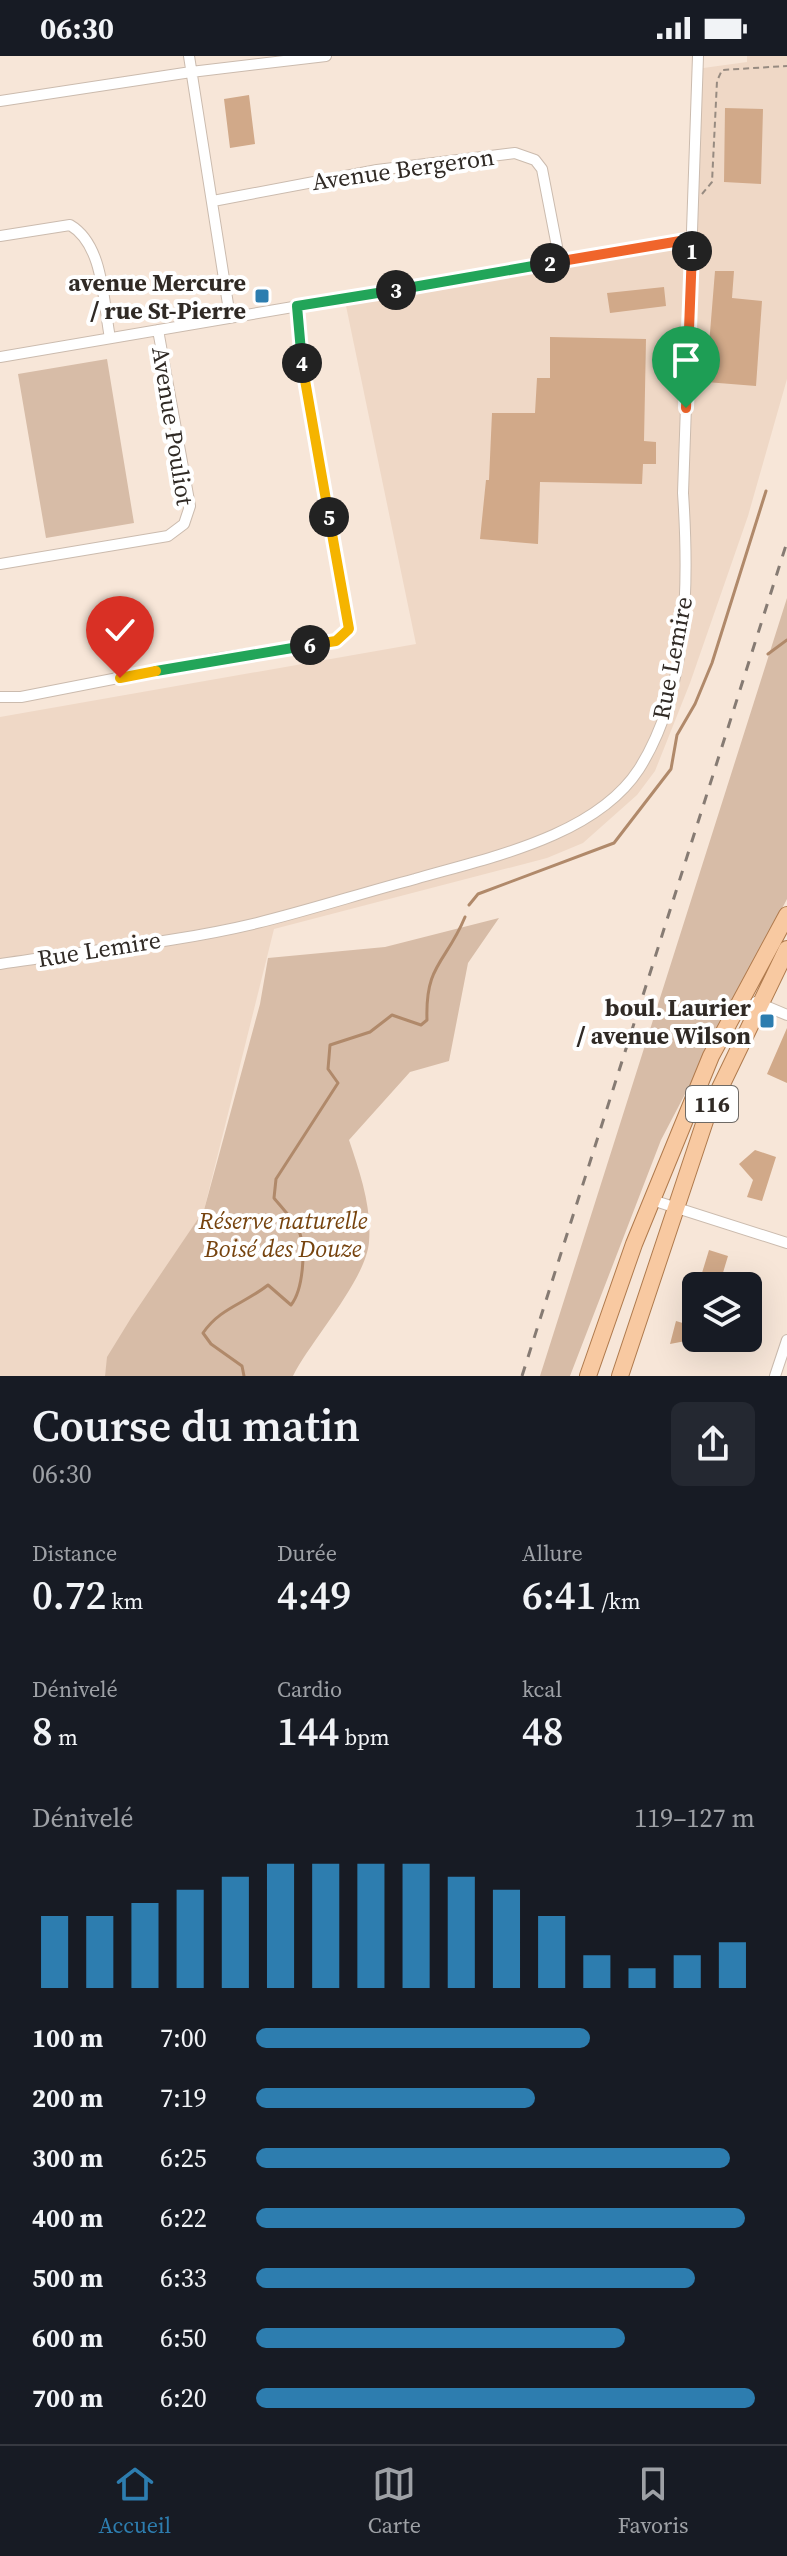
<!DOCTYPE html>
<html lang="fr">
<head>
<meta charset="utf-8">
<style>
  body { margin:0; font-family:"Source Serif 4",serif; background:#242831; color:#f1f3f6; height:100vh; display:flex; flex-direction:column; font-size:30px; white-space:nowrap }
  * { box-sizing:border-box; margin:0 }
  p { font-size:26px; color:#9ea1a6 }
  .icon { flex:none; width:44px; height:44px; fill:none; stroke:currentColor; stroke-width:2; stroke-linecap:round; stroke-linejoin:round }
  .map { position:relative; height:1320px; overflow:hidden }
  .sheet { display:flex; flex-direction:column; background:#171b24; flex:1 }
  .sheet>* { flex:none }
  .fabs { position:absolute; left:682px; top:1216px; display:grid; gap:16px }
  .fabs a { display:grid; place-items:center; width:80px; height:80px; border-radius:12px; background:#171b24; box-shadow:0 8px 32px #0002; font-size:40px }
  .pin { position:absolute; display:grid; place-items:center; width:68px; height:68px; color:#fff; margin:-82px -34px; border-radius:50% 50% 50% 0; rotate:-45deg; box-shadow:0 0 8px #0007 }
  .pin .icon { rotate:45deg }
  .km { position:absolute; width:40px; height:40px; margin:-20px; border-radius:50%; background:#222; color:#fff; font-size:22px; line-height:40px; text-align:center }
  .round { display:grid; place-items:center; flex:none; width:84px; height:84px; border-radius:12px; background:#242831 }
  .headline { display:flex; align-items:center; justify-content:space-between; height:136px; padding:0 32px }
  h1 { font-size:44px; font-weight:600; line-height:60px }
  .metrics { display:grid; grid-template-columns:repeat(3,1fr); gap:12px; height:136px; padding:8px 32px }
  .metrics div { display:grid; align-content:center }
  .metrics b { font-size:40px; font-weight:600 }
  .metrics small { font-size:22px; font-weight:400 }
  .metrics p { font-size:22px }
  .chart { height:224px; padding:16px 32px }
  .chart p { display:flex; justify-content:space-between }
  .chart svg { width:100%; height:144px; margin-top:8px; stroke:#2d7daf; stroke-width:6 }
  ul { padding:0 32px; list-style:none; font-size:26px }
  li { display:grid; grid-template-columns:128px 96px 1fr; align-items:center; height:60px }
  li i { height:20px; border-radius:10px; background:#2d7daf }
  .status { display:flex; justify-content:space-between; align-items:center; height:56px; padding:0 40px; background:#171b24; direction:ltr }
  .status svg { height:22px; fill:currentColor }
  .tabs { display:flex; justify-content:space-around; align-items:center; height:112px; border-top:2px solid #363941; background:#171b24; font-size:22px; color:#9ea1a6 }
  .tabs a { display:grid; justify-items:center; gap:4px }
  .tabs .selected { color:#2d7daf }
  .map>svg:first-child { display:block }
</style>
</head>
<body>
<div class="status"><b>06:30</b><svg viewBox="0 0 49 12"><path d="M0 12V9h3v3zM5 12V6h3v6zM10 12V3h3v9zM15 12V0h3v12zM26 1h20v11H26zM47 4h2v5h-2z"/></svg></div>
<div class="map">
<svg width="787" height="1320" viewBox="0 0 787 1320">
  <rect width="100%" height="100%" fill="#f7e6d8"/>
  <!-- built -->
  <path fill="#efd8c6" d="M 747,0 L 787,0 L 787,323 L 748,460 L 690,627 L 655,715 L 637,739 L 583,787 L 547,802 L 274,873 L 204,1154 L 108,1301 L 105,1320 L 0,1320 L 0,661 L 416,588 L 345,245 L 688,187 L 696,13 L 747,6 Z"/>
  <!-- green -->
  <path fill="#d7bca7" d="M 107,303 L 134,467 L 46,482 L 18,318 Z
    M 787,542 L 787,843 L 661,1084 L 570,1320 L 540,1320 Z
    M 499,862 L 468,907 L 449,1005 L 410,1016 L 349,1084 C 360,1117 372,1151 369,1186 C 366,1224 311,1284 293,1320 L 105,1320 L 107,1301 L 131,1262 L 204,1154 L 260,948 L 268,902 L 385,891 Z"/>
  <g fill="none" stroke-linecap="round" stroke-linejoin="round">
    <!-- stream -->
    <path stroke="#b0896a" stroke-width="3" d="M 768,598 L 787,584
      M 469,849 L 478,838 L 614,787 L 671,713 L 677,679 L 695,648 L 712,607 L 766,435
      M 244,1320 L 242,1310 L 211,1288 L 203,1277 C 220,1252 244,1248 268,1229 L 291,1249 C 303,1234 307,1191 298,1173 C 292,1162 282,1152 274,1142 L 276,1123 L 338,1027 L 328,1013 L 330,989 L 370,976 L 392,959 L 421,969 L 427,964 C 425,908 446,907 465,861"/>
  </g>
  <!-- building -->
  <path fill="#d1a989" d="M 249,39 L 255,88 L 230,92 L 224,43 Z
    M 725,52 L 763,53 L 761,128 L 724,126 Z
    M 715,215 L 734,215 L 732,242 L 762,245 L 756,330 L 706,326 Z
    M 664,231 L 666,250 L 610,257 L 607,237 Z
    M 550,281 L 646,283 L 644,385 L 656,386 L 656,408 L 643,408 L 642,428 L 540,426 L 538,488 L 480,483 L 486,424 L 489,424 L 492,357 L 535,357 L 537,322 L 550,322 Z
    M 787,972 L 787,1027 L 767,1018 Z
    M 755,1094 L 776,1101 L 762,1145 L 747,1141 L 753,1124 L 739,1108 Z
    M 709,1194 L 728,1200 L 719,1230 L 698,1230 Z
    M 694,1241 L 696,1283 L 670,1288 L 676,1265 L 686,1268 Z"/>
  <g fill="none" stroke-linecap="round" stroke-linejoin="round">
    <!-- street casing -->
    <g stroke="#cbbbae" stroke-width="12">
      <path id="street" d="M 189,0 L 230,261
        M 0,45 L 191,16 L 326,0
        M 213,145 L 377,114 L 515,97 L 535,104 L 542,113 L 560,206
        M 0,180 L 70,169 C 104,189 103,246 110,282
        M 0,301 L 692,183
        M 0,508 L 168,480 L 184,468 L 190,450 L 158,274
        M 0,641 L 21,641 L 220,602 L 336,585 L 349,573 L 300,293 L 297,250
        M 0,908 C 85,895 174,887 257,867 C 310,854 362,837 415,823 C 487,802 595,781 639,713 C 689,634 689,527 683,437 L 698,0
        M 756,946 L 787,959
        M 652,1144 L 787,1187
        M 775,1320 L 787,1284"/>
    </g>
    <!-- primary casing -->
    <g stroke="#af7a4d" stroke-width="18">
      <path id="primary" d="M 588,1320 L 634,1188 L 711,1000 L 787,859
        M 620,1320 L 707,1059 L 787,893"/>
    </g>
    <!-- path -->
    <path stroke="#978b81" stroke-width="2" stroke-dasharray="6 4" stroke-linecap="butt" d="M 702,138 L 712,126 L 717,25 L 722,14 L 787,10"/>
    <!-- street -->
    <use href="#street" stroke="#fff" stroke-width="10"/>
    <!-- primary -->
    <use href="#primary" stroke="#f8c9a1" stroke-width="16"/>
    <!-- rail -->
    <path stroke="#867b73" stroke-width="3" stroke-dasharray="10 10" stroke-linecap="butt" d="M 522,1320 L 787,486"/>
  </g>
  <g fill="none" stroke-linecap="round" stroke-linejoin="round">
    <!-- split-1 casing -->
    <g stroke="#fff" stroke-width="16">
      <path id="split-1" d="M 686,352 L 692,195"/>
    </g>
    <!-- split-2 casing -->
    <g stroke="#fff" stroke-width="16">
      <path id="split-2" d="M 550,207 L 692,183 L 692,195"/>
    </g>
    <!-- split-3 casing -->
    <g stroke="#fff" stroke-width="16">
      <path id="split-3" d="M 396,234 L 550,207"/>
    </g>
    <!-- split-4 casing -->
    <g stroke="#fff" stroke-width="16">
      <path id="split-4" d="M 302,307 L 297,250 L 396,234"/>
    </g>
    <!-- split-5 casing -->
    <g stroke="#fff" stroke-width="16">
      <path id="split-5" d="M 302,307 L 329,461"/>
    </g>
    <!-- split-6 casing -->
    <g stroke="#fff" stroke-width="16">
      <path id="split-6" d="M 310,589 L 336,585 L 349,573 L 329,461"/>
    </g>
    <!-- split-7 casing -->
    <g stroke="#fff" stroke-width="16">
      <path id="split-7" d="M 156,615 L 310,589"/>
    </g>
    <!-- split-8 casing -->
    <g stroke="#fff" stroke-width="16">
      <path id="split-8" d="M 120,622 L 156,615"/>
    </g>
    <!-- split-1 -->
    <use href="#split-1" stroke="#f0652b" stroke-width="10"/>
    <!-- split-2 -->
    <use href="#split-2" stroke="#f0652b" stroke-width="10"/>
    <!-- split-3 -->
    <use href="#split-3" stroke="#22a559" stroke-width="10"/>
    <!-- split-4 -->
    <use href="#split-4" stroke="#22a559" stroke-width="10"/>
    <!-- split-5 -->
    <use href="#split-5" stroke="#f5b400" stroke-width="10"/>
    <!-- split-6 -->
    <use href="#split-6" stroke="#f5b400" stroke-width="10"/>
    <!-- split-7 -->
    <use href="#split-7" stroke="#22a559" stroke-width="10"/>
    <!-- split-8 -->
    <use href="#split-8" stroke="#f5b400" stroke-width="10"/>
  </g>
  <!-- markers -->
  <g fill="#2d7daf" stroke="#fff" stroke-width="3">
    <rect x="254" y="232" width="16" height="16" rx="4"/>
    <rect x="759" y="957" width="16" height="16" rx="4"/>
  </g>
  <g text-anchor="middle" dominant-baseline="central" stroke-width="8" stroke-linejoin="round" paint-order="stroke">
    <!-- shield labels -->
    <rect fill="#fff" stroke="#6e6a66" stroke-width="2" x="686" y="1030" width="52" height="36" rx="6"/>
    <g font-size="22" font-weight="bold" fill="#302a25">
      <text x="712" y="1048">116</text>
    </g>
    <!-- street labels -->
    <g font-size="24" fill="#302a25" stroke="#fff">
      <text transform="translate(403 113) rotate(-8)">Avenue Bergeron</text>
      <text transform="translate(173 370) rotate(81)">Avenue Pouliot</text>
      <text transform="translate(672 602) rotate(-79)">Rue Lemire</text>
      <text transform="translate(99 893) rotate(-9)">Rue Lemire</text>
    </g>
    <!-- poi labels -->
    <g font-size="24" font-weight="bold" fill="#302a25" stroke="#fff" text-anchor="end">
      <text x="246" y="226">avenue Mercure<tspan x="246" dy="28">/ rue St-Pierre</tspan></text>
      <text x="751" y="951">boul. Laurier<tspan x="751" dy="28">/ avenue Wilson</tspan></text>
    </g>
    <!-- park labels -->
    <g font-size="24" font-style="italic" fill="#76430e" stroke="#fff">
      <text x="283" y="1164">Réserve naturelle<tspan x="283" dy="28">Boisé des Douze</tspan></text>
    </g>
  </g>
</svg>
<div class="fabs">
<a><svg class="icon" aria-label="layers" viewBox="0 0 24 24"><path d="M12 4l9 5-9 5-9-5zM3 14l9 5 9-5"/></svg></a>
</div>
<div class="pin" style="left:686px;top:352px;background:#1e9e55"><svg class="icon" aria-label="arrive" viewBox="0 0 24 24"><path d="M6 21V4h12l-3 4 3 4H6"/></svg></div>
<div class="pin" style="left:120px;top:622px;background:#d93025"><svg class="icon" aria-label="check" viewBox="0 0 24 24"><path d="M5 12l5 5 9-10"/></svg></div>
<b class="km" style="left:692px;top:195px">1</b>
<b class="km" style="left:550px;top:207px">2</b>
<b class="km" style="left:396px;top:234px">3</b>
<b class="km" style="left:302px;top:307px">4</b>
<b class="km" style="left:329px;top:461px">5</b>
<b class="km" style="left:310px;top:589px">6</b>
</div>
<section class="sheet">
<div class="headline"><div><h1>Course du matin</h1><p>06:30</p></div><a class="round"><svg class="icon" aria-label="share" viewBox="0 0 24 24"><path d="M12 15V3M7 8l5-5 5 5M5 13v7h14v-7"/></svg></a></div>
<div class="metrics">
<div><p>Distance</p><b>0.72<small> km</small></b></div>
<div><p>Durée</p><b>4:49</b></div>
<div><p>Allure</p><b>6:41<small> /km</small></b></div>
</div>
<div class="metrics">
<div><p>Dénivelé</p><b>8<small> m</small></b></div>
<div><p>Cardio</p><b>144<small> bpm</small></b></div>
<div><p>kcal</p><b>48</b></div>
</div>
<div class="chart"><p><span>Dénivelé</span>119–127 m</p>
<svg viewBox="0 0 160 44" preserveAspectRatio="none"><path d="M5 44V22M15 44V22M25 44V18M35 44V14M45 44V10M55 44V6M65 44V6M75 44V6M85 44V6M95 44V10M105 44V14M115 44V22M125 44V34M135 44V38M145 44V34M155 44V30"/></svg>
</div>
<ul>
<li><b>100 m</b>7:00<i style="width:67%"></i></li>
<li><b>200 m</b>7:19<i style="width:56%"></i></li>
<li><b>300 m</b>6:25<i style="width:95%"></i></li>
<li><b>400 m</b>6:22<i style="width:98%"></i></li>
<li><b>500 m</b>6:33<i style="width:88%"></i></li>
<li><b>600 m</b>6:50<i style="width:74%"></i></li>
<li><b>700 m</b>6:20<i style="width:100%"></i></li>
</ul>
</section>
<nav class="tabs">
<a class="selected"><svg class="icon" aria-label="home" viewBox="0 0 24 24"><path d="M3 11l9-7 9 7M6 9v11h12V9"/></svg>Accueil</a>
<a><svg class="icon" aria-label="map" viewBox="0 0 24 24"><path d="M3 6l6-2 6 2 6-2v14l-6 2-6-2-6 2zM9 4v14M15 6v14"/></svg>Carte</a>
<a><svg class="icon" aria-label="saved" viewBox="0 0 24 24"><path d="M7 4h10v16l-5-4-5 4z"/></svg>Favoris</a>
</nav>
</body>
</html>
